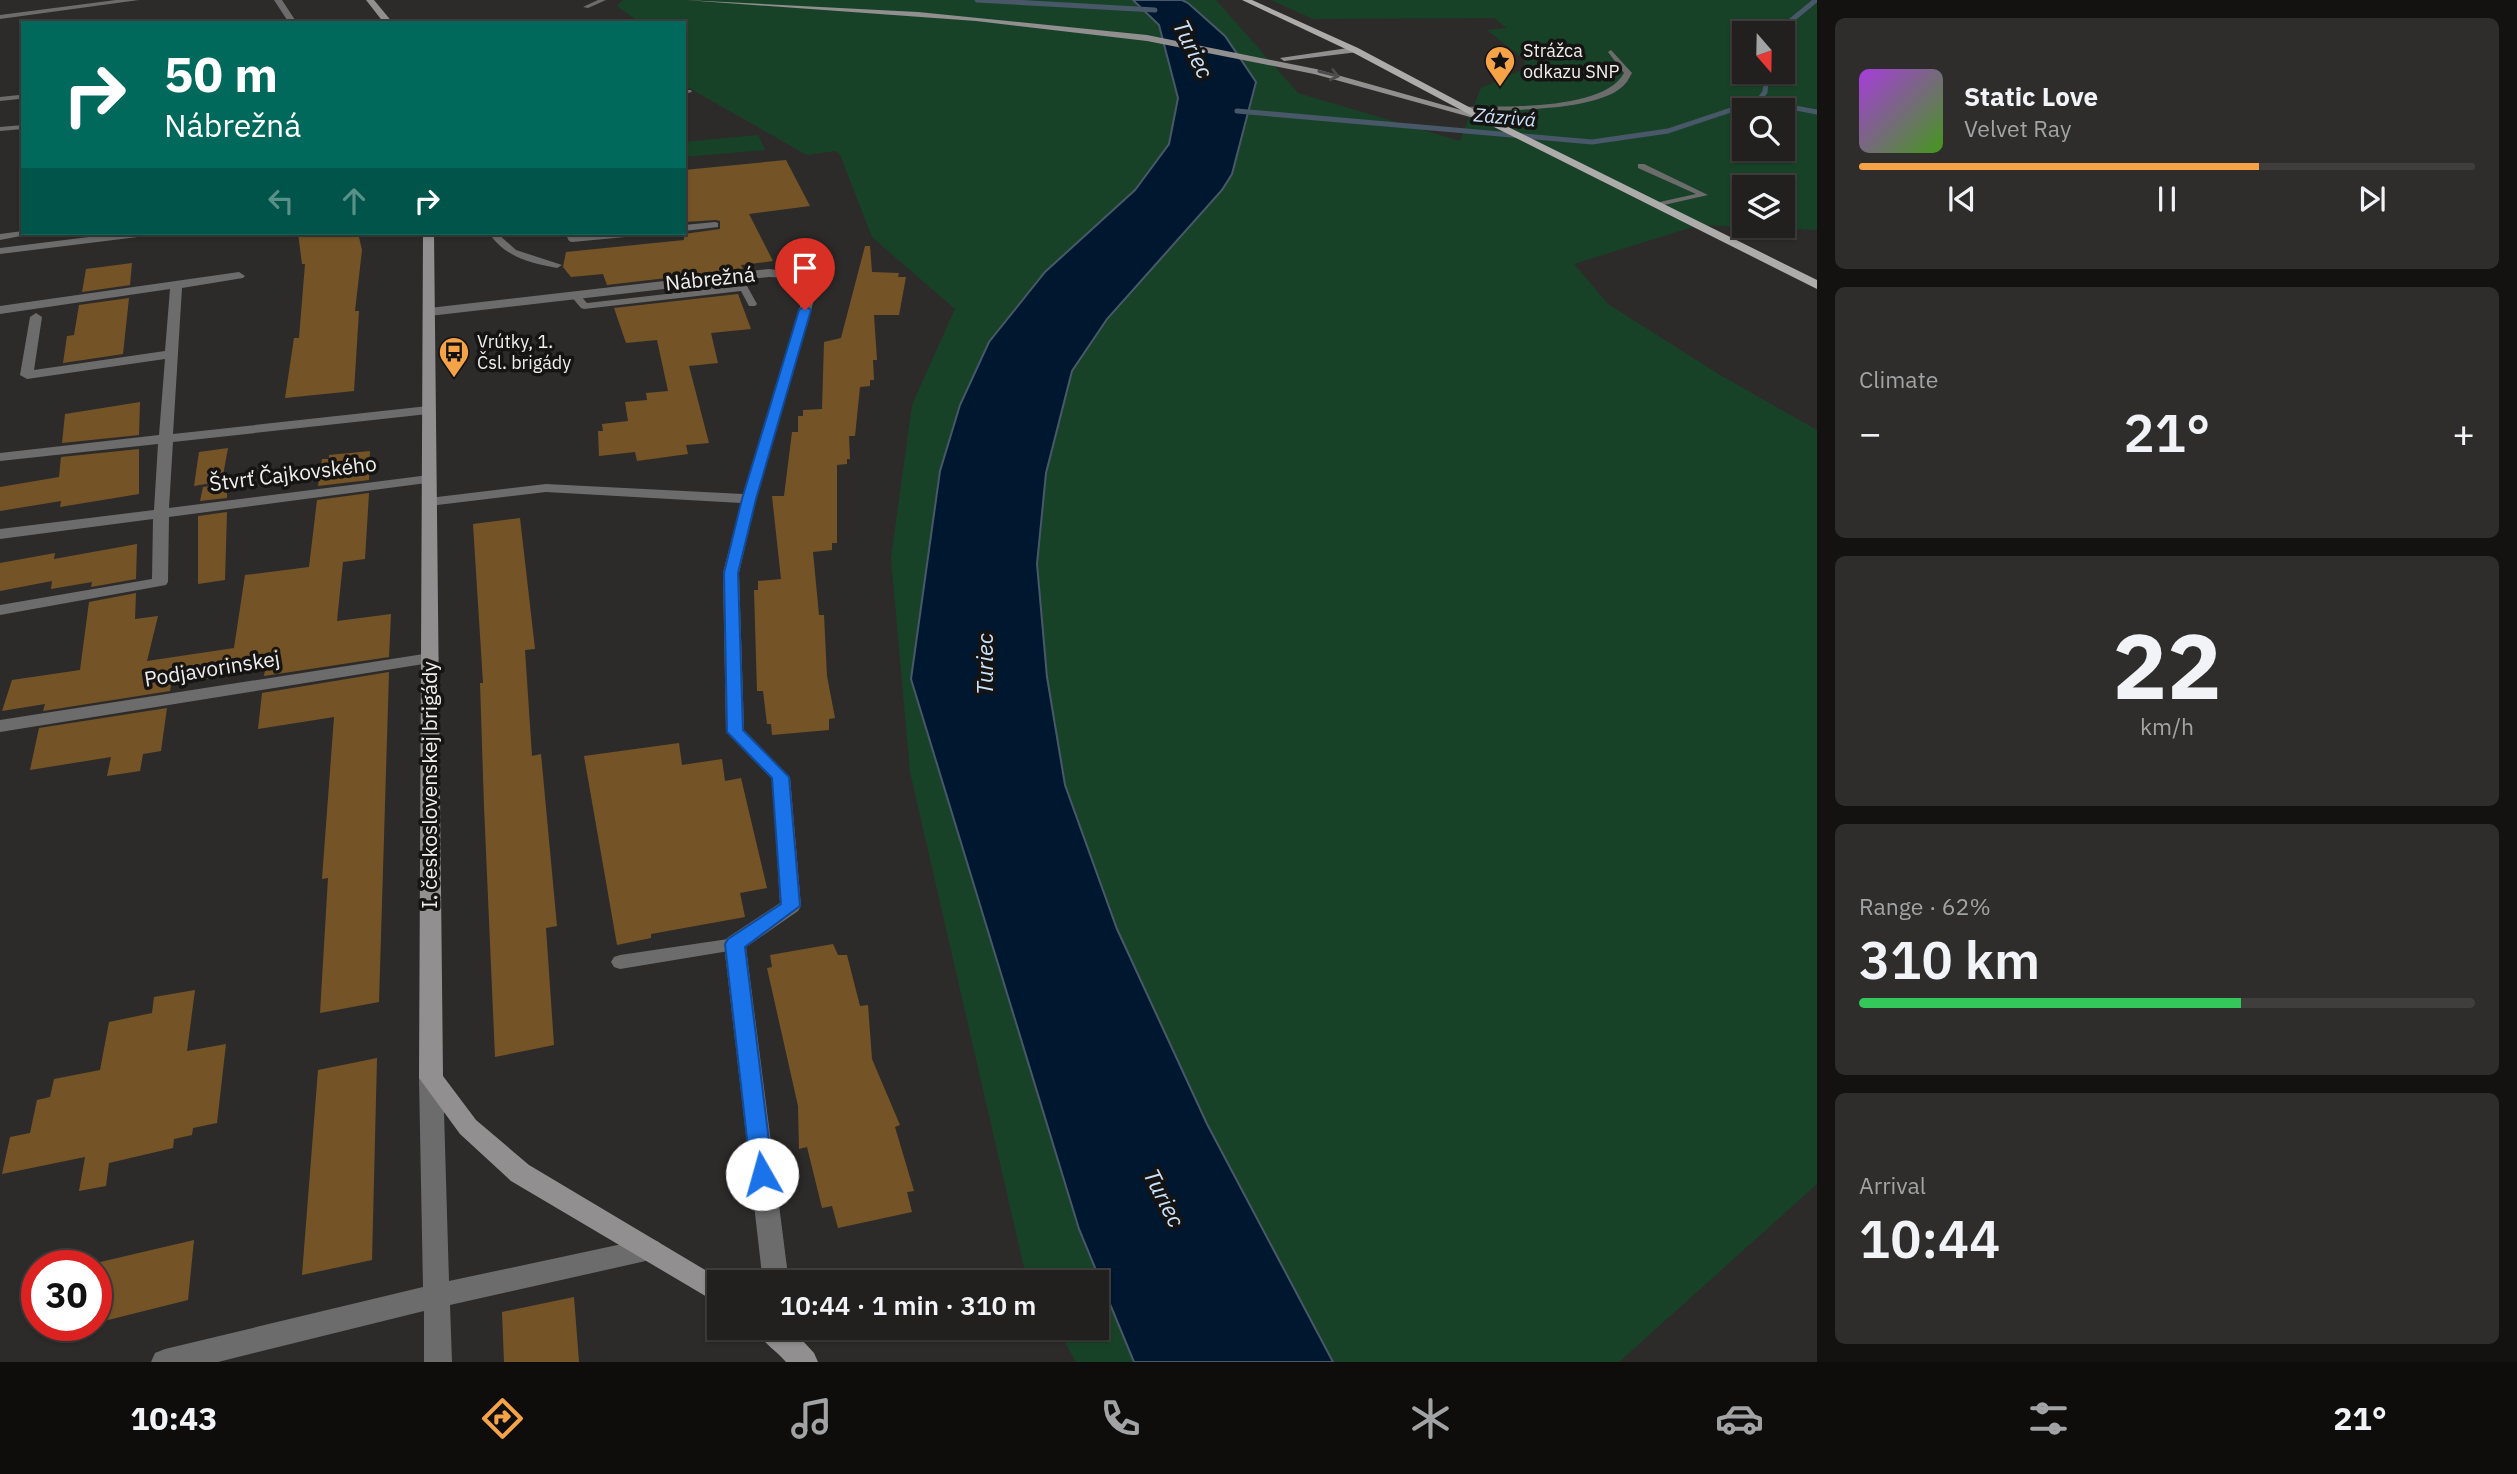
<!DOCTYPE html>
<meta charset="utf-8">
<style>
:root{--surface:#22201f;--page:#2e2d2c;--text:#f1f3f6;--muted:#a2a3a4;--line:#3f3e3d;--accent:#f6a247}
body{margin:0;font-family:"IBM Plex Sans",sans-serif;background:var(--page);color:var(--text);height:100vh;display:flex;flex-direction:column;font-size:26px;white-space:nowrap}
*{box-sizing:border-box;margin:0}
p{font-size:23px;color:var(--muted)}
.icon{flex:none;width:38px;height:38px;fill:none;stroke:currentColor;stroke-width:2;stroke-linecap:round;stroke-linejoin:round}
.map{position:relative;flex:1;overflow:hidden}
.side{display:flex;flex-direction:column;gap:18px;padding:18px;background:#131211;width:700px}
.side>*{flex:none}
.hud{position:absolute;left:21px;top:21px;width:665px;height:214px;border-radius:0px;box-shadow:0 2px 5px #0004,0 0 0 2px var(--line);background:#00695c;color:#fff;overflow:hidden}
.needle{width:46px;rotate:160deg}
.controls{position:absolute;left:1732px;top:21px;display:grid;gap:14px}
.controls a{display:grid;place-items:center;width:63px;height:63px;border-radius:0px;background:var(--surface);box-shadow:0 2px 5px #0004,0 0 0 2px var(--line);font-size:35px}
.speed{position:absolute;left:21px;top:1250px;display:flex;gap:14px;font-size:35px;font-weight:700;text-align:center}
.speed>*{display:grid;place-content:center;width:91px;height:91px;border-radius:50%;background:var(--surface);box-shadow:0 2px 5px #0004,0 0 0 2px var(--line);line-height:1}
.speed .limit{border:10px solid #d22;background:#fff;color:#111}
.pin{position:absolute;display:grid;place-items:center;width:60px;height:60px;color:#fff;margin:-72px -30px;border-radius:50% 50% 50% 0;rotate:-45deg;box-shadow:0 0 7px #0007}
.pin .icon{rotate:45deg}
.me{position:absolute;width:77px;margin:-38px;rotate:353deg;stroke-linejoin:round;filter:drop-shadow(0 0 5px #0008)}
.turn{display:flex;align-items:center;gap:24px;height:147px;padding:0 28px;font-size:32px}
.turn .icon{width:91px;height:91px;stroke-width:2.5}
.turn b{display:block;font-size:49px;line-height:60px}
.lanes{display:flex;align-items:center;height:66px;padding:0 28px;background:#0003;justify-content:center;gap:35px;direction:ltr}
.lanes .off{opacity:.35}
.big{font-size:52px;font-weight:600;line-height:1.1}
.side .tile{flex:1;display:flex;flex-direction:column;justify-content:center;gap:10px;min-width:0;padding:0 24px;border-radius:10px;background:var(--page)}
.side .dial{align-items:center;gap:0}
.dial b{font-size:91px;line-height:1}
.song{display:flex;align-items:center;gap:21px}
.cover{width:84px;height:84px;border-radius:10px;background:linear-gradient(135deg,hsl(280 70% 55%),hsl(100 70% 35%))}
.played{height:7px;border-radius:4px;background:linear-gradient(90deg,var(--accent) 65%,var(--line) 65%)}
.keys{display:flex;justify-content:space-around;direction:ltr}
.heat{display:flex;justify-content:space-between;align-items:center;font-size:38px;direction:ltr}
.charge{height:10px;border-radius:5px;background:linear-gradient(90deg,#34c759 62%,var(--line) 0)}
.trip{position:absolute;left:707px;top:1270px;width:402px;height:70px;border-radius:0px;background:var(--surface);box-shadow:0 2px 5px #0004,0 0 0 2px var(--line);font-weight:600;line-height:70px;text-align:center}
.dock{display:flex;height:112px;justify-content:space-around;align-items:center;background:#0e0d0c;color:var(--muted)}
.dock .icon{width:49px;height:49px}
.dock .current{color:var(--accent)}
.dock b{font-size:32px;color:var(--text)}
main{display:flex;flex:1;min-height:0}
.map>svg:first-child{display:block}
.green{fill:#174228;fill-rule:evenodd}
.water{fill:#001730;stroke:#485869;stroke-width:2}
.lines{fill:none;stroke-linecap:round;stroke-linejoin:round}
.stream{stroke:#485869;stroke-width:5}
.building{fill:#745427}
.lane{fill:#6d6c6c;fill-rule:evenodd}
.street{fill:#6d6c6c;fill-rule:evenodd}
.secondary{fill:#928f90;fill-rule:evenodd}
.primary{fill:#aeabab;fill-rule:evenodd}
.oneway{stroke:#4d4b4b}
.route{fill:#1a73e8;stroke:#114b97;stroke-width:2}
.labels{text-anchor:middle;stroke-width:7;stroke-linejoin:round;paint-order:stroke}
.far-poi-label{font-size:18px;fill:#efeeed;stroke:#151413;text-anchor:start}
.far-water-label{font-size:19px;font-style:italic;fill:#cbe2fa;stroke:#151413}
.street-label{font-size:21px;fill:#efeeed;stroke:#151413}
.water-label{font-size:23px;font-style:italic;fill:#cbe2fa;stroke:#151413}
</style>
<main>
<div class="map">
<svg width="1817" height="1362" viewBox="0 0 1817 1362">
<rect width="100%" height="100%" fill="#2d2b29"/>
<!-- green -->
<path class="green" d="M623,0h593l82,93 162,48 21,-53 43,-19 1,-9 -38,-30 20,-2 -13,-10 -181,1 -42,-19h546v230l-118,-5 -125,39 34,40 112,71 97,55v754l-198,178h-543l-19,-34h40v-45h-66l-6,-11 -115,-500 -19,-214 21,-153 43,-96 -83,-72 -32,-82 -4,-4 -29,4 -118,-67 -5,-3v-62h-44l-23,-17zM1745,33h38v39h-38zM1745,110h38v39h-38zM1745,187h38v39h-38z
M758,135l7,15 -81,7v-15z"/>
<!-- water -->
<path class="water" d="M1133,0h49l6,3 37,33 31,46 -24,92 -10,16 -115,129 -35,52 -26,102 -9,91 10,113 18,108 52,144 90,195 126,238h-199l-55,-133 -168,-550 29,-208 20,-66 29,-63 56,-70 90,-82 34,-46 9,-46 -19,-73z"/>
<g class="lines">
<!-- stream -->
<path class="stream" d="M977,0l178,10
M1776,33l40,-33
M1758,101l59,11
M1237,111l355,31 76,-11 90,-30 7,-9 2,-20"/>
</g>
<!-- building -->
<path class="building" d="M786,160l24,46 -61,8 24,47 -32,4 2,4 -136,16 -4,-11 -32,3 -8,-10 3,-15 118,-12v-6l36,-5v-8l-4,-1 -32,2v-52z
M298,233h60l4,17 -7,61h4l-5,80 -69,7 9,-60h5l6,-74h-3z
M865,246h5l2,26 27,1 -1,4h8l-7,38h-25l3,45h-4l1,20h-4v6l-10,1 -5,49h-6l1,23h-3v5l-10,1v78h-5v7l-19,2 6,63h5l3,61 8,42 -6,1v11l-57,5 -1,-11h-4l-4,-33h-6l-3,-101h4v-9l23,-2 -9,-83h12l8,-64h6v-16h5v-6l19,-1 2,-67 17,-4z
M132,263l-2,22 -48,7 4,-23z
M738,294l13,35 -40,4 7,30 -29,3 20,77 -23,2 2,9 -51,7 -2,-9 -36,4 -1,-25h5l-1,-7 26,-3 -3,-19 22,-2 -1,-7 22,-2 -11,-51 -31,3 -12,-35z
M129,298l-6,56 -60,9 4,-27 7,-1 5,-30z
M140,402l-1,33 -77,8 3,-29z
M228,448l-6,33 -28,5 5,-34z
M139,449v45l-79,13 1,-6 -61,10v-24l59,-10 2,-20z
M370,451l-1,29 -51,6 4,-27h7v-4z
M227,484v14l-27,3 3,-14z
M369,493l-4,66 -22,3 -6,59 54,-7 -2,43 -125,19 1,-6 -90,14 -4,1 -1,6 -127,20 2,-7 -43,7 10,-31 68,-10 9,-68 47,-9 -1,26 23,-3 -11,45 87,-13 11,-73 64,-8 8,-67z
M227,512l-2,68 -27,4v-68z
M520,518l15,131 -10,1 7,106 9,-2 16,172 -11,2 8,117 -59,12 -11,-251 -4,-123h3l-10,-159z
M137,544l-1,35 -45,8 1,-5 -41,7 1,-8 -52,10v-28l55,-10 -1,6z
M389,672l-10,330 -59,11 8,-135 -6,1 12,-162 -76,12 4,-36z
M167,708l-6,43 -18,3 -3,17 -33,5 4,-19 -81,13 9,-42z
M679,743l3,22 40,-6 3,22 16,-3 26,110 -27,5 5,24 -94,17v4l-34,7 -33,-189z
M833,944l5,11h9l13,51 8,-1 4,54 28,66 -5,2 19,64 -7,1 5,20 -74,16 -6,-22 -10,2 -15,-61 -8,2 -1,-43 -31,-138 5,-1 -2,-12z
M195,990l-8,61 39,-7 -9,79 -24,5 -1,7 -18,4 -1,9 -64,15 -3,23 -27,5 6,-34 -83,17 8,-37 20,-4 7,-33 13,-3 4,-18 46,-9 9,-48 43,-9 2,-16z
M377,1058l-5,202 -70,15 16,-205z
M194,1240l-6,60 -92,23v-60z
M574,1297l5,65h-75l-2,-50z"/>
<g class="lines">
<!-- lane -->
<path class="lane" d="M598,0h8l-18,8 -5,-1z
M1611,50l21,23c-3,5 -5,10 -10,14 -28,25 -119,23 -157,24l-4,-2 4,-2c38,-1 139,4 159,-34l-16,-21z
M684,90h7l1,2 -8,2z
M19,95v4l-19,2v-4z
M23,125v4l-23,2v-4z
M1638,164h6l64,31 -53,12v-4l41,-9 -58,-26z
M715,222l3,1v4l-34,4v-6z
M489,233h8l19,17 46,15 -5,3c-27,-5 -52,-11 -68,-35z
M565,233h8l2,3 65,-3 -4,3 -64,6 -3,-1z
M717,275l5,3 -1,10 26,-2 10,18 -2,2h-6l-8,-15 -157,18 -3,-1 -11,-13 8,-2 9,10 124,-14 1,-11z
M735,938l6,1 2,5 -2,5 -6,1 -115,19 -6,-2 -3,-5 3,-5 6,-2z"/>
<!-- street -->
<path class="street" d="M116,0h23l-139,19v-4z
M274,0h8l15,23h-8z
M23,231l13,2 -36,7v-6z
M121,233h31l-6,3 -146,18v-6z
M769,269l30,4 19,13 -62,213 -17,74 5,157 46,47 11,129 -3,5 -52,36 43,336h-26l-39,-339 3,-6 53,-35 -8,-124 -46,-47 -3,-159 18,-70 -195,-11 -117,14 -7,-4 7,-4 117,-14 197,10 63,-207 -14,-9 -23,-1 -340,39 -6,-4 6,-4z
M239,272l6,4 -2,2 -61,10 -9,146 255,-28 7,4 -7,4 -255,28 -4,66 260,-33 5,1v6l-265,35 -1,65 -2,3 -166,30v-10l152,-26 1,-60 -153,20v-10l154,-19 4,-66 -158,17v-8l159,-18 6,-76 -138,20 -7,-4 10,-58 6,-4 6,4 -8,53 131,-19 5,-62 -170,25v-8z
M430,653l9,5 -3,4 -436,70v-12z
M431,1068l8,3 4,7 6,203 201,-43 9,4 4,8 -4,8 -209,47 2,57h-28v-51l-206,51h-67l4,-9 10,-4 258,-62 -4,-209 4,-7z"/>
<!-- secondary -->
<path class="secondary" d="M366,0h8l19,23h-9z
M685,0l233,12 229,23 169,34 170,48 -5,3 -167,-46 -167,-33 -171,-20z
M1355,47l3,5 -74,9 -4,-3z
M423,233h11l9,843 33,44 53,45 198,118h-8v21l-208,-123 -51,-47 -41,-56z
M755,1328h36l23,25 4,9h-32c-10,-12 -25,-20 -31,-34z"/>
<!-- primary -->
<path class="primary" d="M1242,0h10l106,48 126,67 333,165v9l-339,-170 -126,-67z"/>
</g>
<!-- one-way arrows -->
<defs><path id="oneway-shaft" d="M-6 0H5M1.5-3L5.5 0L1.5 3" fill="none" stroke-width="1.6" stroke-linecap="round" stroke-linejoin="round" transform="scale(1.75)"/></defs>
<use class="oneway" href="#oneway-shaft" transform="translate(1329 74) rotate(14)"/>
<!-- route -->
<path class="route" d="M805,306l6,4 -55,189 -18,74 5,157 46,47 11,129 -55,41 28,227 -3,7 -8,3 -8,-3 -3,-7 -26,-230 3,-5 53,-35 -9,-126 -45,-46 -3,-159 18,-74 57,-189z"/>
<!-- icons -->
<defs>
<g id="sight-pin" transform="scale(1.575)"><path d="M0 17L-7.5 6A9.5 9.5 0 1 1 7.5 6Z" fill="#f6a247" stroke="#151413"/><path d="M0-6L1.8-2.2L6-1.7L2.9 1.2L3.7 5.4L0 3.3L-3.7 5.4L-2.9 1.2L-6-1.7L-1.8-2.2Z" fill="#111"/></g>
<g id="bus-pin" transform="scale(1.575)"><path d="M0 17L-7.5 6A9.5 9.5 0 1 1 7.5 6Z" fill="#f6a247" stroke="#151413"/><path d="M-5-6H5V4H4V6H2V4H-2V6H-4V4H-5ZM-3.5-4V0h7V-4ZM-3.5 1.2v1.5H-2V1.2ZM2 1.2v1.5H3.5V1.2Z" fill="#111"/></g>
</defs>
<g fill-rule="evenodd">
<use href="#sight-pin" x="1500" y="61"/>
<use href="#bus-pin" x="454" y="352"/>
</g>
<g class="labels">
<!-- far-poi labels -->
<g class="far-poi-label">
<text x="1523" y="57">Strážca<tspan x="1523" dy="21">odkazu SNP</tspan></text>
<text x="477" y="348">Vrútky, 1.<tspan x="477" dy="21">Čsl. brigády</tspan></text>
</g>
<!-- far-water labels -->
<g class="far-water-label">
<text transform="translate(1505 117) rotate(5)" y="7">Zázrivá</text>
</g>
<!-- street labels -->
<g class="street-label">
<text transform="translate(710 279) rotate(-6)" y="7">Nábrežná</text>
<text transform="translate(293 474) rotate(-7)" y="7">Štvrť Čajkovského</text>
<text transform="translate(212 669) rotate(-9)" y="7">Podjavorinskej</text>
<text transform="translate(430 785) rotate(-90)" y="7">I. československej brigády</text>
</g>
<!-- water labels -->
<g class="water-label">
<text transform="translate(1193 49) rotate(64)" y="8">Turiec</text>
<text transform="translate(985 664) rotate(-90)" y="8">Turiec</text>
<text transform="translate(1164 1198) rotate(63)" y="8">Turiec</text>
</g>
</g>
</svg>
<div class="controls">
<a><svg class="needle" viewBox="-14 -14 28 28"><path d="M0-13l5 13h-10z" fill="#e53935"/><path d="M0 13l5-13h-10z" fill="#a2a3a4"/></svg></a>
<a><svg class="icon" aria-label="search" viewBox="0 0 24 24"><circle cx="10" cy="10" r="6"/><path d="M15 15l6 6"/></svg></a>
<a><svg class="icon" aria-label="layers" viewBox="0 0 24 24"><path d="M12 4l9 5-9 5-9-5zM3 14l9 5 9-5"/></svg></a>
</div>
<div class="speed"><div class="limit">30</div></div>
<div class="pin" style="left:805px;top:310px;background:#d93025"><svg class="icon" aria-label="arrive" viewBox="0 0 24 24"><path d="M6 21V4h12l-3 4 3 4H6"/></svg></div>
<svg class="me" style="left:762px;top:1174px" viewBox="-20 -20 40 40"><circle r="19" fill="#fff"/><path d="M0-13L10 11 0 6-10 11z" fill="#1a73e8"/></svg>
<div class="trip">10:44 · 1 min · 310 m</div>
<div class="hud">
<div class="turn"><svg class="icon" aria-label="right" viewBox="0 0 24 24"><path d="M7 20v-9h11M14 6l5 5-5 5"/></svg><div><b>50 m</b>Nábrežná</div></div>
<div class="lanes"><svg class="icon off" aria-label="left" viewBox="0 0 24 24"><path d="M17 20v-9H6M10 6l-5 5 5 5"/></svg><svg class="icon off" aria-label="ahead" viewBox="0 0 24 24"><path d="M12 20V5M6 11l6-6 6 6"/></svg><svg class="icon" aria-label="right" viewBox="0 0 24 24"><path d="M7 20v-9h11M14 6l5 5-5 5"/></svg></div>
</div>
</div>
<section class="side">
<div class="tile">
<div class="song"><i class="cover"></i><div><b>Static Love</b><p>Velvet Ray</p></div></div>
<div class="played"></div>
<div class="keys"><svg class="icon" aria-label="previous" viewBox="0 0 24 24"><path d="M18 5L8 12l10 7zM5 5v14"/></svg><svg class="icon" aria-label="pause" viewBox="0 0 24 24"><path d="M8 5v14M16 5v14"/></svg><svg class="icon" aria-label="next" viewBox="0 0 24 24"><path d="M6 5l10 7-10 7zM19 5v14"/></svg></div>
</div>
<div class="tile"><p>Climate</p>
<div class="heat"><a>−</a><b class="big">21°</b><a>+</a></div>
</div>
<div class="tile dial"><b>22</b><p>km/h</p></div>
<div class="tile"><p>Range · 62%</p><b class="big">310 km</b><div class="charge"></div></div>
<div class="tile"><p>Arrival</p><b class="big">10:44</b></div>
</section>
</main>
<nav class="dock">
<b>10:43</b>
<svg class="icon current" aria-label="directions" viewBox="0 0 24 24"><path d="M12 3l9 9-9 9-9-9zM9 14v-3h6M13 9l2 2-2 2"/></svg>
<svg class="icon" aria-label="music" viewBox="0 0 24 24"><path d="M9 18V5l10-2v13"/><circle cx="6" cy="18" r="3"/><circle cx="16" cy="16" r="3"/></svg>
<svg class="icon" aria-label="phone" viewBox="0 0 24 24"><path d="M5 4h4l2 5-3 2q2 4 5 5l2-3 5 2v4C11 20 4 13 5 4z"/></svg>
<svg class="icon" aria-label="climate" viewBox="0 0 24 24"><path d="M12 3v18M4 7l16 10M4 17L20 7"/></svg>
<svg class="icon" aria-label="car" viewBox="0 0 24 24"><path d="M5 17H2v-5l4-1 3-4h7l3 4 3 1v5h-3M9 17h6M6 11h13"/><circle cx="7" cy="17" r="2"/><circle cx="17" cy="17" r="2"/></svg>
<svg class="icon" aria-label="filters" viewBox="0 0 24 24"><path d="M4 7h16M4 17h16"/><circle cx="9" cy="7" r="2"/><circle cx="15" cy="17" r="2"/></svg>
<b>21°</b>
</nav>
